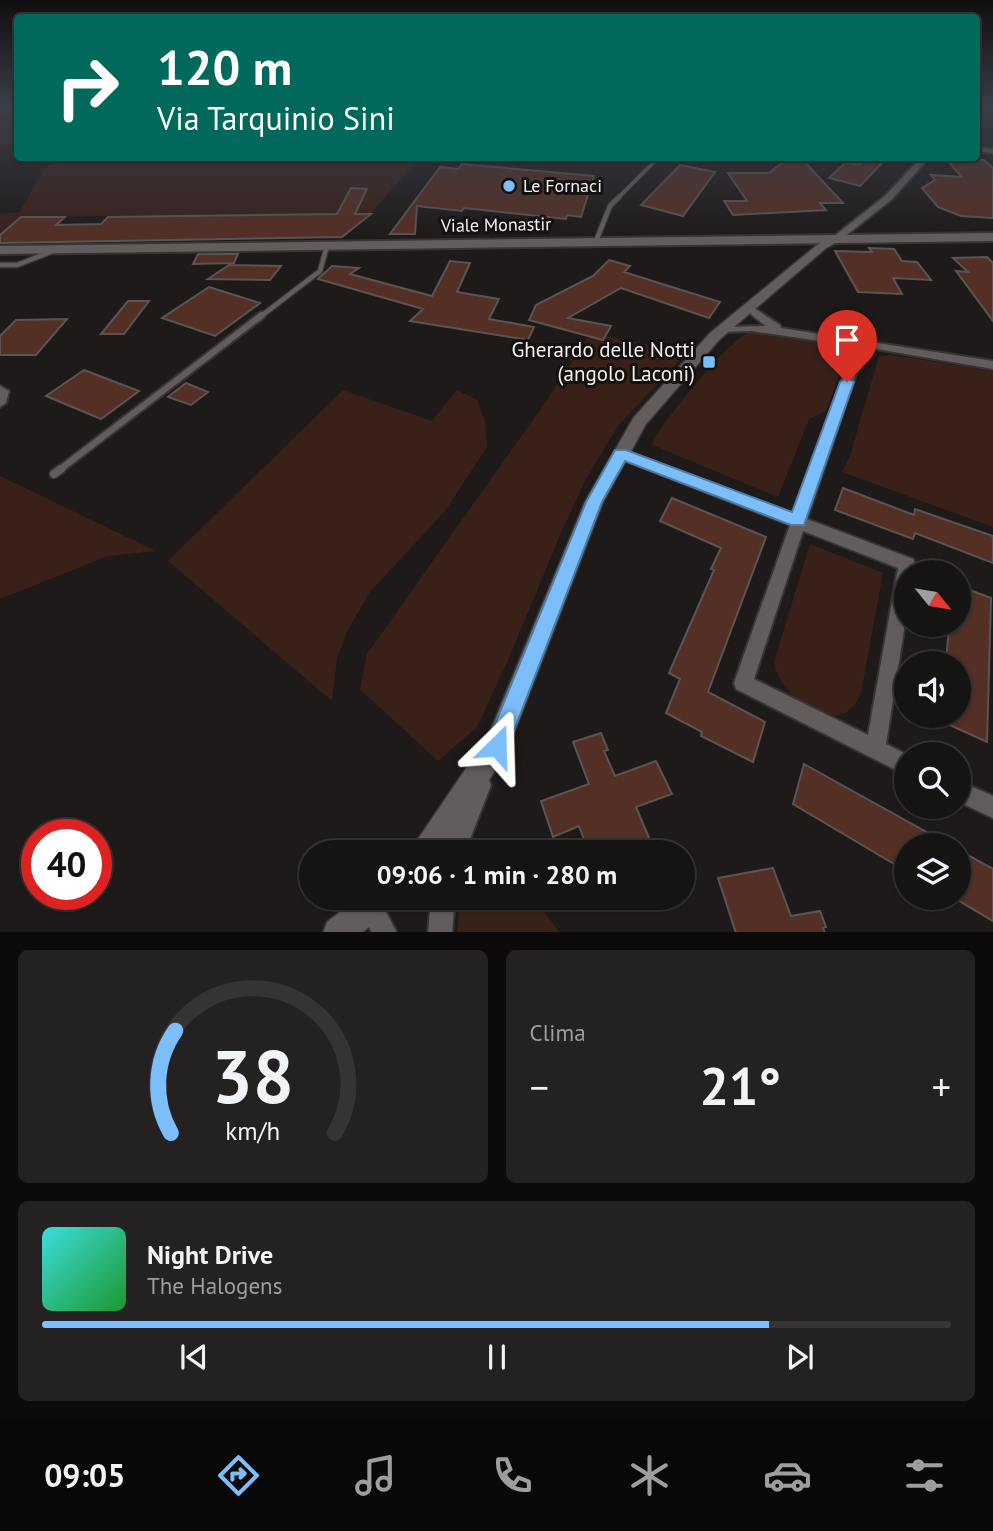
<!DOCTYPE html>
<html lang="it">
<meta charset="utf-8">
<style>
:root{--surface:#161413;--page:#232121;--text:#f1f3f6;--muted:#9e9ea0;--line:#353333;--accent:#7cbef9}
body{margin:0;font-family:"PT Sans",sans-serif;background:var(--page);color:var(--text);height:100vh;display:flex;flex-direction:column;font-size:26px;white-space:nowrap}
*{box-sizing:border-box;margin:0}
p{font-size:23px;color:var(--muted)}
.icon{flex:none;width:38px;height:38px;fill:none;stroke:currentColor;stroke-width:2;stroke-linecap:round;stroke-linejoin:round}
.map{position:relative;height:932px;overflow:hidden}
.sheet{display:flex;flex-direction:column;gap:18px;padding:18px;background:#0c0b0a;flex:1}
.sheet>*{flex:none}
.guide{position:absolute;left:14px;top:14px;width:966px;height:147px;border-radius:7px;box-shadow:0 2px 5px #0004,0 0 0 2px var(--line);background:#00695c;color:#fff;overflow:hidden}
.needle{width:46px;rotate:120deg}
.fabs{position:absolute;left:894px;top:560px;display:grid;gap:14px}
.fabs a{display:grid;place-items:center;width:77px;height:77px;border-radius:50%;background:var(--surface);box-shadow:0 2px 5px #0004,0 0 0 2px var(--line);font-size:35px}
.speed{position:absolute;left:21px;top:819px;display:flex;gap:14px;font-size:35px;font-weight:700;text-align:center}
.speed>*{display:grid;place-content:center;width:91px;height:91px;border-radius:50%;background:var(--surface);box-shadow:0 2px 5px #0004,0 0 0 2px var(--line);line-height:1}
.speed .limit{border:10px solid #d22;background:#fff;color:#111}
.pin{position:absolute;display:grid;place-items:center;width:60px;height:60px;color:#fff;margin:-72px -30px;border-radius:50% 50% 50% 0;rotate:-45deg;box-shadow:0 0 7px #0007}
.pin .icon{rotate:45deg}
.me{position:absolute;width:77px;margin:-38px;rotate:22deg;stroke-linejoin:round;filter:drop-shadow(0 0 5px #0008)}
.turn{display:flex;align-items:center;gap:24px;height:147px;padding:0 28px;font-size:32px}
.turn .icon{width:91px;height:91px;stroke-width:2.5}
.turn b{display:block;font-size:49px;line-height:60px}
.big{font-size:52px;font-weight:700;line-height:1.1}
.sheet .widget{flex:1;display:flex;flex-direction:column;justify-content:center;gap:10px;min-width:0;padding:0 24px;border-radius:10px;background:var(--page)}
.sheet .dial{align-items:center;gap:0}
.dial svg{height:182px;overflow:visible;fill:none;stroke:var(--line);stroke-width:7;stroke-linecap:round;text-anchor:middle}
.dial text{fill:var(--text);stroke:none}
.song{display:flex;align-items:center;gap:21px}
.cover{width:84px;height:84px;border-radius:10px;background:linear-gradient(135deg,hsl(180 70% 55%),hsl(130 70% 35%))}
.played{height:7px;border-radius:4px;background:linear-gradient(90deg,var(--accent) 80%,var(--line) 80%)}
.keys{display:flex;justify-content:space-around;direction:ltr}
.heat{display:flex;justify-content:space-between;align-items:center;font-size:38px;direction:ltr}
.sheet .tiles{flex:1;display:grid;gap:18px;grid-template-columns:1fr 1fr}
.widget:last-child{grid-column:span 2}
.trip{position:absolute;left:299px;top:840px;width:396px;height:70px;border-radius:35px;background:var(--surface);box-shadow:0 2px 5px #0004,0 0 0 2px var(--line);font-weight:700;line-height:70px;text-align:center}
.menu{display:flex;height:112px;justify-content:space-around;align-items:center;background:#090808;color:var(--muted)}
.menu .icon{width:49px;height:49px}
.menu .current{color:var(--accent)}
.menu b{font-size:32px;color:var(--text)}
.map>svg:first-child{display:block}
.green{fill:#39211a}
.building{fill:#532f25;stroke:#5a5554;stroke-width:2}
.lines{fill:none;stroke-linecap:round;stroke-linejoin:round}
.service-far3-casing{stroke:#373534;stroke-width:5}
.service-far2-casing{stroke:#373534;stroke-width:7}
.service-far1-casing{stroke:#373534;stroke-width:10}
.service-casing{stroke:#373534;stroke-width:11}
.minor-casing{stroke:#373534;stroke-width:4}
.tertiary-casing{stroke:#373534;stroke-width:3}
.secondary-casing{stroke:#373534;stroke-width:4}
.service-far3{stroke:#625d5c;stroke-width:3.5}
.service-far2{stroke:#625d5c;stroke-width:4.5}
.service-far1{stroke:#625d5c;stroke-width:6}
.service{stroke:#625d5c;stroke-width:8}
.minor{fill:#625d5c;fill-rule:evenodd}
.tertiary{fill:#625d5c;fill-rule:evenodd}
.secondary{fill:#625d5c;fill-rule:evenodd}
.route{fill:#7cbef9;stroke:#517ca2;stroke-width:2}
.poi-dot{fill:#7cbef9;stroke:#151110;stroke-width:2.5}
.labels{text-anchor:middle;stroke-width:6;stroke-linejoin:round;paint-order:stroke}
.far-poi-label{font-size:18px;fill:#f4f2f1;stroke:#151110;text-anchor:start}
.far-street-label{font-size:18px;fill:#f4f2f1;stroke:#151110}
.poi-label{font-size:21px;fill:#f4f2f1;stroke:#151110;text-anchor:end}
</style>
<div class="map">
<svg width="993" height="933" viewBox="0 0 993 933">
<rect width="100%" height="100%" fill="#1e1a19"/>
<!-- green -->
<path class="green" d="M0,107h17v39l-17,2z
M55,158h365l-49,55 -350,4 -21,18v-21l20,-2 23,-41z
M750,332l99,15 -23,64 -17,8 -31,78 -126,-52c7,-20 80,-109 98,-113z
M589,336l14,4 3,-4 58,12 16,-2 10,3 -72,77 -32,53 -26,56 -51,123 -32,69 -39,34 -78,-72 7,-35 180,-254z
M892,355l101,16v156l-151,-55 8,-16 29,-100z
M343,390l89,31 25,-31 20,10 8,21 2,26 -42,64 -76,82 -21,37 -11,28 -5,43 -164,-140z
M0,476l156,75 -48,5 -108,43z
M810,544l73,29 -22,120c-20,50 -80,8 -87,-31z
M460,898h74l25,34h-102z"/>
<!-- building -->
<path class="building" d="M788,158l14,1 41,44h-23l6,7 -93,5 -9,-14h23l-19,-28h41z
M866,158l17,4 -23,24 -31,-8 17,-16 12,3z
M945,158l39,2 9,8v50l-32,-2 -23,-9 -16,-19 13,-8 -4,-5 31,2z
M462,164l132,12 -13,41 -14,-2 -1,4 -102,-11 -2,3 -45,-5 -2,28h-25l50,-67 18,2z
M680,165l35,7 -32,44 -42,-11z
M351,188l16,1 -12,25h16l-29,23 -342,6v-8l21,-18h44l-9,8 45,-1 7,-7 229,-3z
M869,248l25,1 8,12 15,1 14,18 -38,-2 9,16 -44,-2 -23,-41 37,1z
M198,254h40l-4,9 -41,1z
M987,257l6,6v58l-37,-50 12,1 -15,-14z
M609,260l21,6 -6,6 96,30 -11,16 -88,-30 -53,30 43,8 -8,14 -74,-20 7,-15 57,-29z
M450,261l20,2 -13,29 42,7 -10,20 45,8 -6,13 -118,-19 13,-12 -105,-30 14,-13 27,2 -9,6 82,22z
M229,265l52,1 -11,14 -62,-1z
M209,287l51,16 -45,33 -53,-18z
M128,301h21l-25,33h-23z
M67,319l-31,36h-36v-19l16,-16z
M84,370l55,21 -38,28 -55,-23z
M186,383l22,9 -17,13 -23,-8z
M843,488l71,27 1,-6 78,27v27l-78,-30 -2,6 -78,-29z
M672,498l94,39 -58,155 57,30 -12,40 -52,-26 1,-4 -36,-19 14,-34 -11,-6 45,-103 -3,-1 10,-21 -61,-27z
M959,586l32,12 -4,144 -57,-26h29v-53h-13l3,-38h10z
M601,733l7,17 -4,1 11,25 41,-15 16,33 -36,13 19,45h-66l-10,-26 -26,11 -12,-36 48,-17 -16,-42z
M804,764l146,81h-44v26l-113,-67z
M959,850l34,19v52l-34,-20z
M773,868l18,48 29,-5 6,16 -3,1 2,5h-89l-18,-55z"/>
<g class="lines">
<!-- service-far3 casing -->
<g class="service-far3-casing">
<path id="service-far3" d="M617,199l41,-41"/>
</g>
<!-- service-far2 casing -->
<g class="service-far2-casing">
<path id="service-far2" d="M596,241l14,-35 9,-9
M0,265h17l36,-14
M260,317l60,-46 7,-25"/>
</g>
<!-- service-far1 casing -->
<g class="service-far1-casing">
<path id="service-far1" d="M58,471l204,-156"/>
</g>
<!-- service casing -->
<g class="service-casing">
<path id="service" d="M54,474l7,-5"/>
</g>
<!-- minor casing -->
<g class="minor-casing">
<path id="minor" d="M976,147l17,2v4l-17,-2z
M921,158h8l-38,42 -52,41h-6v-4l52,-41z
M748,304l32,21 1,3 212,33v8l-128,-22 -58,172 106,40 2,5 -1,8h-8v45l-20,127 20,10v21l-170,-86 -2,-6 56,-158 -174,-68 -2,-3 2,-3h10l168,63 60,-168 -103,-15 -31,1 -2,-2 6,-3 42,-1 -22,-17v-4zM803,531l95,37 -30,167 -114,-56z
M0,386l9,5 -3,12 -6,4z
M481,775l7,3 3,7 -26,67h-22l31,-74z
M959,781l34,15v22l-34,-16z
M365,898l14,1 18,34h-25l-13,-26z
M431,898h24l-3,35h-24z"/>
</g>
<!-- tertiary casing -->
<g class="tertiary-casing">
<path id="tertiary" d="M832,237l10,2 -17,10 -105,90 -74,85 -43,78 -97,252 -64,98h-30l4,-10 72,-106 97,-234 49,-85 76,-84 107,-88z
M358,898h38l-5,10 -29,25h-39l4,-11z"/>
</g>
<!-- secondary casing -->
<g class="secondary-casing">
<path id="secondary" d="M993,233v8l-993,13v-8z"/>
</g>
<!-- service-far3 -->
<use href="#service-far3" class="service-far3"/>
<!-- service-far2 -->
<use href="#service-far2" class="service-far2"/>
<!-- service-far1 -->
<use href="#service-far1" class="service-far1"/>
<!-- service -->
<use href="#service" class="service"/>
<!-- minor -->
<use href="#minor" class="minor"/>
<!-- tertiary -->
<use href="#tertiary" class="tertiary"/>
<!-- secondary -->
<use href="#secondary" class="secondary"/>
</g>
<!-- sky -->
<linearGradient id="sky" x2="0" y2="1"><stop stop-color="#100e0e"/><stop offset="0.45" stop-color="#3b3e49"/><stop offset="1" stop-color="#3b3e49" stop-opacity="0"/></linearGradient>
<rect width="993" height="238" fill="url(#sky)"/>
<!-- route -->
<path class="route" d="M847,378l7,4 -50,143h-13l-166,-64 -23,41 -97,252 -8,3 -8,-3 -3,-8 100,-244 29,-52h11l166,62 48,-130z"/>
<!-- markers -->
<g class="poi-dot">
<circle cx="509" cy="186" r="7"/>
<rect x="702" y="355" width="14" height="14" rx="3.5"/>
</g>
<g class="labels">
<!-- far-poi labels -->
<g class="far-poi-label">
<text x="523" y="192">Le Fornaci</text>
</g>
<!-- far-street labels -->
<g class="far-street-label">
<text transform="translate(496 225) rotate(-1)" y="6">Viale Monastir</text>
</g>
<!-- poi labels -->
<g class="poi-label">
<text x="695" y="357">Gherardo delle Notti<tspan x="695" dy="24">(angolo Laconi)</tspan></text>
</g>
</g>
</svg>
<div class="fabs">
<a><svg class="needle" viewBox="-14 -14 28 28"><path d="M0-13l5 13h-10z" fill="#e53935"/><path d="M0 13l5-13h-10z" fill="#9e9ea0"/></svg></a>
<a><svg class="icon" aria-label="sound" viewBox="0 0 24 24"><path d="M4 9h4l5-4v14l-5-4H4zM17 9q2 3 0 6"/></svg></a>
<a><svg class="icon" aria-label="search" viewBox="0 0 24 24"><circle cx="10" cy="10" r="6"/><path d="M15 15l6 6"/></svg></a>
<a><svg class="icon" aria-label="layers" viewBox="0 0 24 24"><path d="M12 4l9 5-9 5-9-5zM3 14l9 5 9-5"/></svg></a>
</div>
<div class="speed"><div class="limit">40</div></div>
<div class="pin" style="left:847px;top:382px;background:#d93025"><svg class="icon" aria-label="arrive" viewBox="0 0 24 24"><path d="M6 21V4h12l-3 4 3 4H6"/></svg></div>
<svg class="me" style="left:497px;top:746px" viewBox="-20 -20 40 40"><path d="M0-17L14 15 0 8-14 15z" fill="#7cbef9" stroke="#fff" stroke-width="4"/></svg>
<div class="trip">09:06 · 1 min · 280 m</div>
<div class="guide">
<div class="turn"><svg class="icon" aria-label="right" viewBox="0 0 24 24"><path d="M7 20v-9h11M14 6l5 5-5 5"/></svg><div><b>120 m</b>Via Tarquinio Sini</div></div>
</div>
</div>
<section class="sheet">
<div class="tiles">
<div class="widget dial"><svg viewBox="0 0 100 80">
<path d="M14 69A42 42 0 1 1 86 69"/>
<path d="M14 69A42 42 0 0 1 16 24" stroke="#7cbef9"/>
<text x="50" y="56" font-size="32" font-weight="700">38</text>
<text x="50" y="72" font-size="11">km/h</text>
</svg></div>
<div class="widget"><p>Clima</p>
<div class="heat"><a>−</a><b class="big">21°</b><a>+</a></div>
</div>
<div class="widget">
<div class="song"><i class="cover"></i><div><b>Night Drive</b><p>The Halogens</p></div></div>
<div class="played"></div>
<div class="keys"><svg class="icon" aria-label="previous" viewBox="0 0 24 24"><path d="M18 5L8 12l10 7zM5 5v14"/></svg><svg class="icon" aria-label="pause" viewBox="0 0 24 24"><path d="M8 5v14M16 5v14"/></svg><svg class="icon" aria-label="next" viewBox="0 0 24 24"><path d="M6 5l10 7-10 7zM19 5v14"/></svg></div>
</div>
</div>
</section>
<nav class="menu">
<b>09:05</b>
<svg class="icon current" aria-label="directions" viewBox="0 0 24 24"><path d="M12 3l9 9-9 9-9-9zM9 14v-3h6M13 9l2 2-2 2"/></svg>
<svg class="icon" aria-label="music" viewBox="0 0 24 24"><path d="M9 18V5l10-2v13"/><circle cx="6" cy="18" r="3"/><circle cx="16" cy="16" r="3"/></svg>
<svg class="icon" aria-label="phone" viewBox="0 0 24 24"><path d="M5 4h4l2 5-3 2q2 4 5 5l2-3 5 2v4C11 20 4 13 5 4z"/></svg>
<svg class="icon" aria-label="climate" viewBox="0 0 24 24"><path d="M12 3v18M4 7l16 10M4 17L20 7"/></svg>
<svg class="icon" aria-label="car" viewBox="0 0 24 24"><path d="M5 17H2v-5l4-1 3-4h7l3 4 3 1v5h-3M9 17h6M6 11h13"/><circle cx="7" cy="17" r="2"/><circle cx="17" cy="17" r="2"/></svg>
<svg class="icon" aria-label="filters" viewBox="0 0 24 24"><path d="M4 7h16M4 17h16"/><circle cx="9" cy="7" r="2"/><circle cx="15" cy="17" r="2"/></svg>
</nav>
